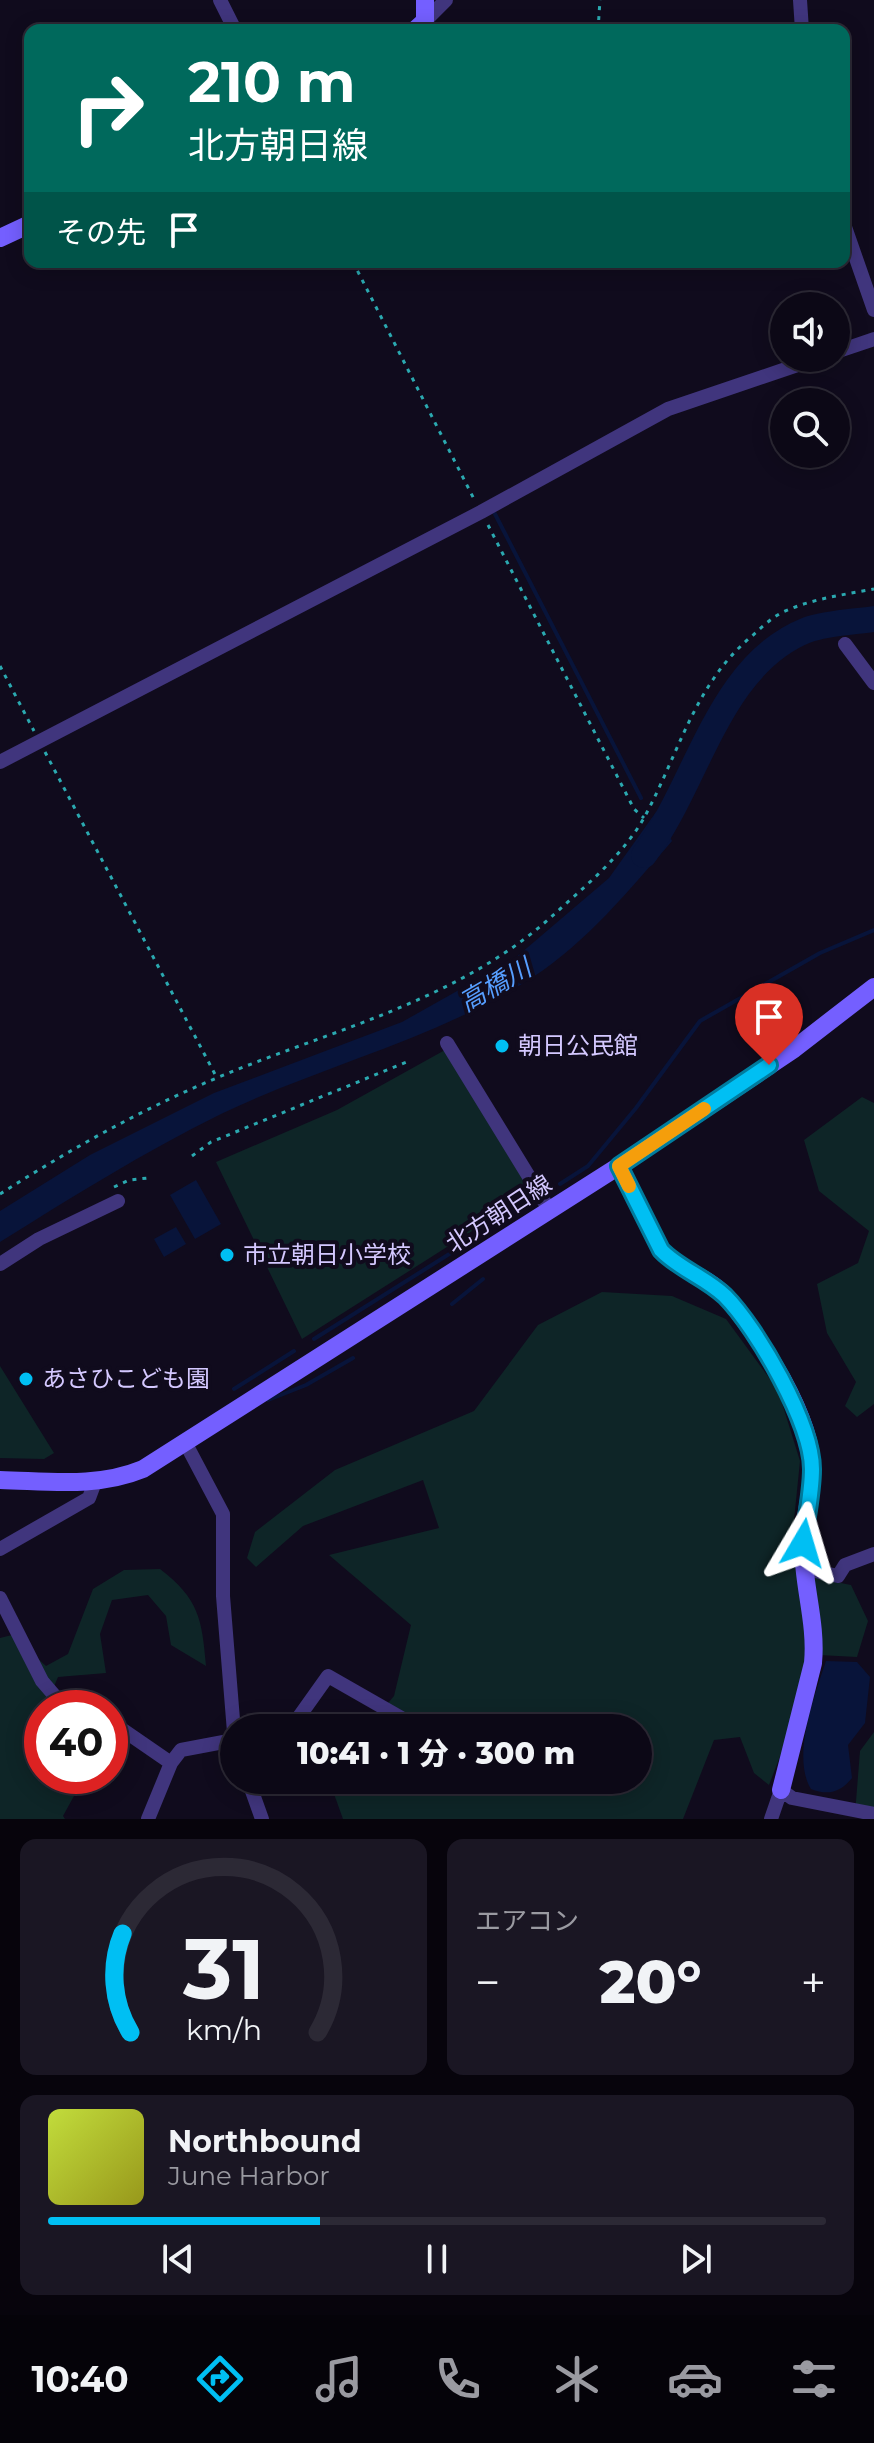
<!DOCTYPE html>
<html lang="ja">
<meta charset="utf-8">
<style>
:root{--surface:#0c0816;--page:#1a1623;--text:#f1f3f6;--muted:#9a9aa1;--line:#2c2935;--accent:#00bff3}
body{margin:0;font-family:Montserrat,"Noto Sans JP",sans-serif;background:var(--page);color:var(--text);height:100vh;display:flex;flex-direction:column;font-size:30px;white-space:nowrap}
*{box-sizing:border-box;margin:0}
p{font-size:26px;color:var(--muted)}
.icon{flex:none;width:44px;height:44px;fill:none;stroke:currentColor;stroke-width:2;stroke-linecap:round;stroke-linejoin:round}
.map{position:relative;height:1819px;overflow:hidden}
.side{display:flex;flex-direction:column;gap:20px;padding:20px;background:#07040c;flex:1}
.side>*{flex:none}
.guide{position:absolute;left:24px;top:24px;width:826px;height:244px;border-radius:16px;box-shadow:0 4px 20px #0003,0 0 0 2px var(--line);background:#00695c;color:#fff;overflow:hidden}
.tools{position:absolute;left:770px;top:292px;display:grid;gap:16px}
.tools a{display:grid;place-items:center;width:80px;height:80px;border-radius:50%;background:var(--surface);box-shadow:0 4px 20px #0003,0 0 0 2px var(--line);font-size:40px}
.speed{position:absolute;left:24px;top:1690px;display:flex;gap:16px;font-size:40px;font-weight:700;text-align:center}
.speed>*{display:grid;place-content:center;width:104px;height:104px;border-radius:50%;background:var(--surface);box-shadow:0 4px 20px #0003,0 0 0 2px var(--line);line-height:1}
.speed .limit{border:12px solid #d22;background:#fff;color:#111}
.pin{position:absolute;display:grid;place-items:center;width:68px;height:68px;color:#fff;margin:-82px -34px;border-radius:50% 50% 50% 0;rotate:-45deg;box-shadow:0 0 8px #0007}
.pin .icon{rotate:45deg}
.me{position:absolute;width:88px;margin:-44px;rotate:7deg;stroke-linejoin:round;filter:drop-shadow(0 0 6px #0008)}
.turn{display:flex;align-items:center;gap:28px;height:168px;padding:0 32px;font-size:36px}
.turn .icon{width:104px;height:104px;stroke-width:2.5}
.turn b{display:block;font-size:56px;line-height:68px}
.then{display:flex;align-items:center;height:76px;padding:0 32px;background:#0003;gap:16px;font-size:30px}
.big{font-size:60px;font-weight:800;line-height:1.1}
.side .tile{flex:1;display:flex;flex-direction:column;justify-content:center;gap:12px;min-width:0;padding:0 28px;border-radius:16px;background:var(--page)}
.side .dial{align-items:center;gap:0}
.dial svg{height:208px;overflow:visible;fill:none;stroke:var(--line);stroke-width:7;stroke-linecap:round;text-anchor:middle}
.dial text{fill:var(--text);stroke:none}
.song{display:flex;align-items:center;gap:24px}
.cover{width:96px;height:96px;border-radius:12px;background:linear-gradient(135deg,hsl(70 70% 55%),hsl(60 70% 35%))}
.played{height:8px;border-radius:4px;background:linear-gradient(90deg,var(--accent) 35%,var(--line) 35%)}
.keys{display:flex;justify-content:space-around;direction:ltr}
.heat{display:flex;justify-content:space-between;align-items:center;font-size:44px;direction:ltr}
.side .tiles{flex:1;display:grid;gap:20px;grid-template-columns:1fr 1fr}
.tile:last-child{grid-column:span 2}
.trip{position:absolute;left:220px;top:1714px;width:432px;height:80px;border-radius:40px;background:var(--surface);box-shadow:0 4px 20px #0003,0 0 0 2px var(--line);font-weight:800;line-height:80px;text-align:center}
.tabs{display:flex;height:128px;justify-content:space-around;align-items:center;background:#050309;color:var(--muted)}
.tabs .icon{width:56px;height:56px}
.tabs .active{color:var(--accent)}
.tabs b{font-size:36px;color:var(--text)}
.map>svg:first-child{display:block}
.green{fill:#0e2527}
.water{fill:#08143a}
.lines{fill:none;stroke-linecap:round;stroke-linejoin:round}
.stream{stroke:#08143a;stroke-width:4}
.river{stroke:#08143a;stroke-width:26}
.path{stroke:#2ba9b0;stroke-width:3;stroke-dasharray:4 6;stroke-linecap:butt}
.street{stroke:#40357d;stroke-width:14}
.secondary{stroke:#745fff;stroke-width:18}
.route-casing{stroke:#007c9e;stroke-width:20}
.route{stroke:#00bff3;stroke-width:14}
.slow{stroke:#f59e0b;stroke-width:14}
.poi-dot{fill:#00bff3;stroke:#100b1d;stroke-width:3}
.labels{text-anchor:middle;stroke-width:8;stroke-linejoin:round;paint-order:stroke}
.poi-label{font-size:24px;fill:#d4c8ff;stroke:#100b1d;text-anchor:start}
.street-label{font-size:24px;fill:#d4c8ff;stroke:#100b1d}
.water-label{font-size:26px;font-style:italic;fill:#569eff;stroke:#100b1d}
</style>
<div class="map">
<svg width="874" height="1819" viewBox="0 0 874 1819">
<rect width="100%" height="100%" fill="#100b1d"/>
<!-- green -->
<path class="green" d="M445,1050l87,143 -230,146 -86,-177 121,-52z
M862,1097l12,6v301l-17,13 -12,-11 11,-24 -29,-49 -10,-49 41,-21 11,-32 -50,-40 -15,-51z
M602,1292l70,4 54,23 52,71 22,71 -9,89 9,25 51,10 17,36 -11,36 -38,-2 -50,130 -15,-12 -14,-36 -26,3 -31,79h-340l-14,-39h309v-52h-271l27,-32 17,-71 -82,-70 110,-27 -16,-48 -120,46 -47,41 -9,-9 8,-26 80,-62 139,-59 64,-86z
M0,1366l54,87 -10,6 -44,-1z
M160,1569c39,30 42,50 46,97l-35,-21 -5,-29 -18,-21 -36,5 -12,34 6,39 -48,4 -13,31h-3v68h43l-22,40 2,3h-65v-181l12,-3 34,31 22,-12 25,-65 31,-19z
M874,1732v87h-12l-7,-5 5,-63z"/>
<!-- water -->
<path class="water" d="M656,812l16,29c-41,47 -86,102 -139,136 -96,62 -210,88 -312,137 -77,38 -149,83 -221,128v-31l90,-56 124,-62 188,-71 112,-63 95,-81z
M196,1180l25,44 -26,15 -25,-44z
M176,1227l10,17 -22,13 -10,-18z
M826,1661l31,1 13,15 -5,46 -17,22 4,33c-11,14 -24,18 -41,11 -20,-32 4,-95 15,-128z"/>
<g class="lines">
<!-- stream -->
<path class="stream" d="M495,514l146,284
M560,1184l28,-18 48,-58 64,-87 120,-68 54,-23
M452,1304l31,-25
M314,1339l218,-137
M234,1389l60,-38
M268,1400l38,-15 47,-27"/>
<!-- river -->
<path class="river" d="M644,855c54,-71 74,-190 163,-225 20,-7 46,-8 67,-11"/>
<!-- path -->
<path class="path" d="M598,30l2,-30
M353,262l122,239
M488,525l146,284 10,9
M0,666l34,65
M45,752l172,326
M192,1156l19,-14 198,-81
M114,1187l15,-7 19,-2
M0,1194c69,-44 142,-85 219,-117 112,-47 238,-76 331,-159 33,-30 73,-62 95,-102 34,-63 50,-133 107,-180 9,-8 18,-17 29,-23 29,-14 61,-18 93,-24"/>
<!-- street -->
<path class="street" d="M220,0l15,30
M800,0l2,30
M425,21l21,-21
M844,224l30,86
M836,352l38,-13
M845,644l29,39
M0,762l481,-250 187,-103 150,-51
M447,1043l103,168
M0,1264l39,-25 79,-38
M186,1444l37,70v82l11,136
M0,1549l89,-51 6,-16
M806,1569l32,7 7,-11 29,-11
M0,1598l42,83 18,21 21,6
M110,1721l61,42 10,-13 53,-10
M291,1728l37,-52 84,48
M248,1780l14,39
M148,1819l23,-56
M771,1819l10,-29 11,8 82,16"/>
<!-- secondary -->
<path class="secondary" d="M415,30l10,-9v-21
M0,238l30,-14
M619,1166l42,84c19,21 49,27 68,50 33,41 82,115 83,168 1,24 -8,49 -9,73 -1,41 14,81 10,122l-32,127
M0,1480c49,1 97,8 143,-11l476,-303 175,-117 80,-62"/>
</g>
<g class="lines">
<!-- route casing -->
<g class="route-casing">
<path id="route" d="M769,1065l-150,101 42,84c18,19 44,27 64,46 32,32 87,128 87,173 0,24 -6,50 -9,74"/>
</g>
<!-- route -->
<use href="#route" class="route"/>
<!-- slow -->
<path class="slow" d="M629,1186l-10,-20 85,-57"/>
</g>
<!-- markers -->
<g class="poi-dot">
<circle cx="502" cy="1046" r="8"/>
<circle cx="227" cy="1255" r="8"/>
<circle cx="26" cy="1379" r="8"/>
</g>
<g class="labels">
<!-- poi labels -->
<g class="poi-label">
<text x="518" y="1054">朝日公民館</text>
<text x="243" y="1263">市立朝日小学校</text>
<text x="42" y="1387">あさひこども園</text>
</g>
<!-- street labels -->
<g class="street-label">
<text transform="translate(499 1214) rotate(-33)" y="8">北方朝日線</text>
</g>
<!-- water labels -->
<g class="water-label">
<text transform="translate(495 985) rotate(-30)" y="9">高橋川</text>
</g>
</g>
</svg>
<div class="tools">
<a><svg class="icon" aria-label="sound" viewBox="0 0 24 24"><path d="M4 9h4l5-4v14l-5-4H4zM17 9q2 3 0 6"/></svg></a>
<a><svg class="icon" aria-label="search" viewBox="0 0 24 24"><circle cx="10" cy="10" r="6"/><path d="M15 15l6 6"/></svg></a>
</div>
<div class="speed"><div class="limit">40</div></div>
<div class="pin" style="left:769px;top:1065px;background:#d93025"><svg class="icon" aria-label="arrive" viewBox="0 0 24 24"><path d="M6 21V4h12l-3 4 3 4H6"/></svg></div>
<svg class="me" style="left:803px;top:1543px" viewBox="-20 -20 40 40"><path d="M0-17L14 15 0 8-14 15z" fill="#00bff3" stroke="#fff" stroke-width="4"/></svg>
<div class="trip">10:41 · 1 分 · 300 m</div>
<div class="guide">
<div class="turn"><svg class="icon" aria-label="right" viewBox="0 0 24 24"><path d="M7 20v-9h11M14 6l5 5-5 5"/></svg><div><b>210 m</b>北方朝日線</div></div>
<div class="then">その先<svg class="icon" aria-label="arrive" viewBox="0 0 24 24"><path d="M6 21V4h12l-3 4 3 4H6"/></svg></div>
</div>
</div>
<section class="side">
<div class="tiles">
<div class="tile dial"><svg viewBox="0 0 100 80">
<path d="M14 69A42 42 0 1 1 86 69"/>
<path d="M14 69A42 42 0 0 1 11 31" stroke="#00bff3"/>
<text x="50" y="56" font-size="32" font-weight="700">31</text>
<text x="50" y="72" font-size="11">km/h</text>
</svg></div>
<div class="tile"><p>エアコン</p>
<div class="heat"><a>−</a><b class="big">20°</b><a>+</a></div>
</div>
<div class="tile">
<div class="song"><i class="cover"></i><div><b>Northbound</b><p>June Harbor</p></div></div>
<div class="played"></div>
<div class="keys"><svg class="icon" aria-label="previous" viewBox="0 0 24 24"><path d="M18 5L8 12l10 7zM5 5v14"/></svg><svg class="icon" aria-label="pause" viewBox="0 0 24 24"><path d="M8 5v14M16 5v14"/></svg><svg class="icon" aria-label="next" viewBox="0 0 24 24"><path d="M6 5l10 7-10 7zM19 5v14"/></svg></div>
</div>
</div>
</section>
<nav class="tabs">
<b>10:40</b>
<svg class="icon active" aria-label="directions" viewBox="0 0 24 24"><path d="M12 3l9 9-9 9-9-9zM9 14v-3h6M13 9l2 2-2 2"/></svg>
<svg class="icon" aria-label="music" viewBox="0 0 24 24"><path d="M9 18V5l10-2v13"/><circle cx="6" cy="18" r="3"/><circle cx="16" cy="16" r="3"/></svg>
<svg class="icon" aria-label="phone" viewBox="0 0 24 24"><path d="M5 4h4l2 5-3 2q2 4 5 5l2-3 5 2v4C11 20 4 13 5 4z"/></svg>
<svg class="icon" aria-label="climate" viewBox="0 0 24 24"><path d="M12 3v18M4 7l16 10M4 17L20 7"/></svg>
<svg class="icon" aria-label="car" viewBox="0 0 24 24"><path d="M5 17H2v-5l4-1 3-4h7l3 4 3 1v5h-3M9 17h6M6 11h13"/><circle cx="7" cy="17" r="2"/><circle cx="17" cy="17" r="2"/></svg>
<svg class="icon" aria-label="filters" viewBox="0 0 24 24"><path d="M4 7h16M4 17h16"/><circle cx="9" cy="7" r="2"/><circle cx="15" cy="17" r="2"/></svg>
</nav>
